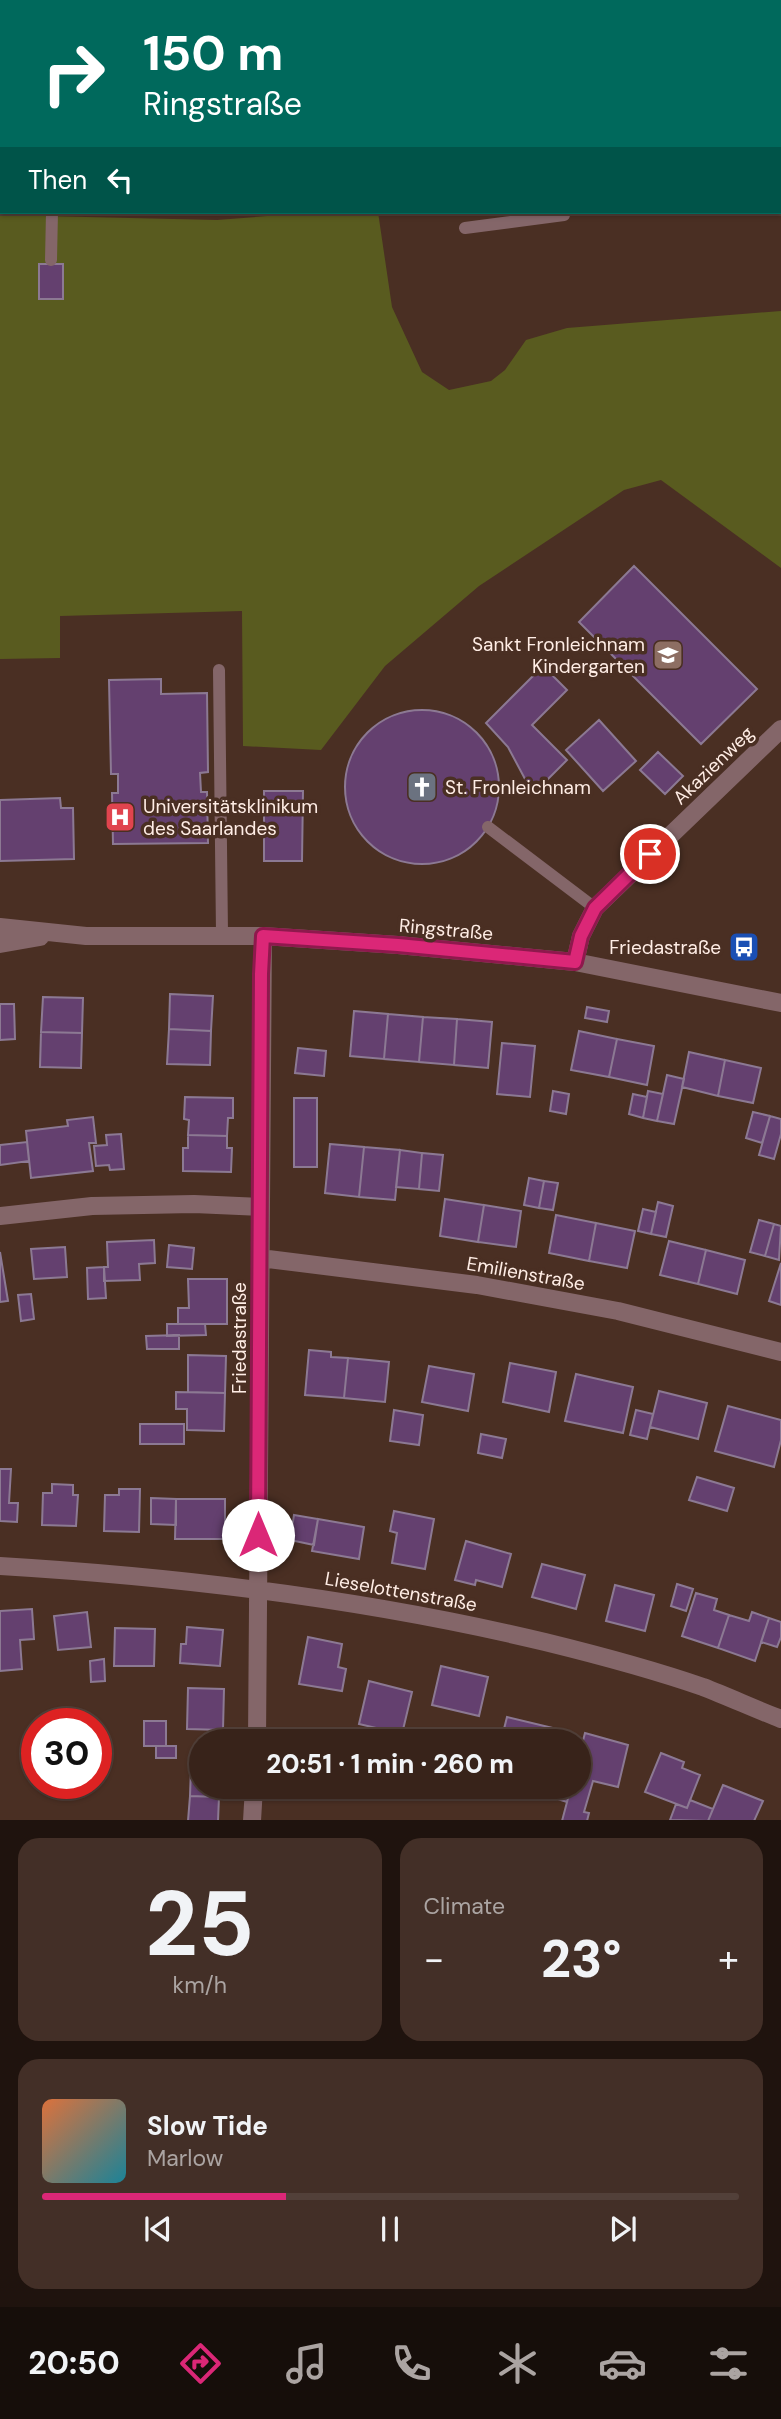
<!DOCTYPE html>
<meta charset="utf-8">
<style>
:root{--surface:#38231a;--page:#432f27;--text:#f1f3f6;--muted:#aba4a2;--line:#524039;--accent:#db2777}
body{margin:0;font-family:"DM Sans",sans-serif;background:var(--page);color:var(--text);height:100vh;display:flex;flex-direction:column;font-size:26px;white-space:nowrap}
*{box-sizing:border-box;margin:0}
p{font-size:23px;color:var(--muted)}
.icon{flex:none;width:38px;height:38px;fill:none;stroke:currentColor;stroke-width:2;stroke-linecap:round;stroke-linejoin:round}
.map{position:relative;height:1820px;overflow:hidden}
.details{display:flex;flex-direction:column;gap:18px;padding:18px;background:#1f130e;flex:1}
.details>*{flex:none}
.hud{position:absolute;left:0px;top:0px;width:782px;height:214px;box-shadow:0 2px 5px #0004,0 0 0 2px var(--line);background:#00695c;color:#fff;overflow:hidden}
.speed{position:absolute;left:21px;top:1708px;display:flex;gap:14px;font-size:35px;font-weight:700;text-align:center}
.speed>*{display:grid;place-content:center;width:91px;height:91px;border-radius:50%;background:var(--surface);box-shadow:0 2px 5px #0004,0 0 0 2px var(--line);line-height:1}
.speed .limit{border:10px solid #d22;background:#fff;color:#111}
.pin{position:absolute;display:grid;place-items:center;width:60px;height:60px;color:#fff;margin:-30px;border:4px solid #fff;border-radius:50%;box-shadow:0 2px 7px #0007}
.me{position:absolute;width:77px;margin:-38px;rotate:0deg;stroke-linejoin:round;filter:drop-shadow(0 0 5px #0008)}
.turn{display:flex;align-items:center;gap:24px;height:147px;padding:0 28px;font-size:32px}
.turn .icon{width:91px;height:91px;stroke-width:2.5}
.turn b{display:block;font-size:49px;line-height:60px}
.then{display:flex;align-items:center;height:66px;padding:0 28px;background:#0003;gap:14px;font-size:26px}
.big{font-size:52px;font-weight:800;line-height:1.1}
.details .widget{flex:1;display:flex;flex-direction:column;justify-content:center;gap:10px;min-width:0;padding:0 24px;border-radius:21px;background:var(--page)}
.details .dial{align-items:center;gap:0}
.dial b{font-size:91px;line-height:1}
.song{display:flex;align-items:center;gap:21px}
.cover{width:84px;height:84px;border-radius:10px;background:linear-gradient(135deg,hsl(20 70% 55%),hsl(190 70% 35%))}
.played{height:7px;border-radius:4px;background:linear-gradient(90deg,var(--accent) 35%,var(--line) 35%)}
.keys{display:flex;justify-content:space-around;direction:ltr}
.heat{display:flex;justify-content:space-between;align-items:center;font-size:38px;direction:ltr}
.details .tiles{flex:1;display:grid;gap:18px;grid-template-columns:1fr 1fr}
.widget:last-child{grid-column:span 2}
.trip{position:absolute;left:189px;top:1729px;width:402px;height:70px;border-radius:35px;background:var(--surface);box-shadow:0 2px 5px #0004,0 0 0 2px var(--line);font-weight:800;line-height:70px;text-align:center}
.menu{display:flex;height:112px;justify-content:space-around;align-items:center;background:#160e0a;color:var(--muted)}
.menu .icon{width:49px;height:49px}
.menu .on{color:var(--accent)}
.menu b{font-size:32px;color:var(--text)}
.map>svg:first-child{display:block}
.green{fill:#595b1f}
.building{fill:#64406f;stroke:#8c7993;stroke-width:2}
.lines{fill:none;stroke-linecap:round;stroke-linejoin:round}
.service{stroke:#846669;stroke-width:12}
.minor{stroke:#846669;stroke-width:18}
.tertiary{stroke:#846669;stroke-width:18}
.route-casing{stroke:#8e194d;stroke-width:18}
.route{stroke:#db2777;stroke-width:12}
.labels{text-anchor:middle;stroke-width:7;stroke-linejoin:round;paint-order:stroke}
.poi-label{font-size:19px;fill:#ffede5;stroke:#4a2f23;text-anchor:end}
.street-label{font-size:19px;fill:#ffede5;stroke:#4a2f23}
</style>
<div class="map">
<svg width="781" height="1821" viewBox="0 0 781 1821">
<rect width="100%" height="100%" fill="#4a2f23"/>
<!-- green -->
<path class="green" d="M319,212h59l14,95 30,65 27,18 42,-9 14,-11 21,-30 41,-12 214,-17v257l-120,-88 -37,10 -145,96 -94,80 -64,84 -78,-4 -1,-135 -182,5v42l-60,1v-444l217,5z"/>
<!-- building -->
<path class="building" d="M0,0h93v2h-91l-2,28z
M39,264h24v35h-24z
M634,566l123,123 -56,55 -122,-122z
M543,666l24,24 -35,35 35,35 -34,34 -25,-47 -22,-24z
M161,679v15l46,-1 1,79 -8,1 1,19h6l1,51 -95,1 -1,-51h6v-19h-7l-2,-94z
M345 787a77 77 0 1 1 154 0a77 77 0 1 1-154 0Z
M599,720l37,41 -33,30 -37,-41z
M658,752l25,24 -18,18 -25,-24z
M264,791h39l-1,70h-38z
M60,798l1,10h12l1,51 -74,2v-61z
M170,994l43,2 -2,35 -42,-2z
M43,997l40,1 -1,35 -41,-1z
M0,1004h14l1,35 -15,1z
M587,1007l22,4 -2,11 -22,-4z
M354,1011l34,3 -4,45 -34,-3z
M388,1014l35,3 -4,45 -35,-3z
M423,1017l34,2 -3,46 -35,-3z
M457,1019l35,3 -4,46 -34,-3z
M169,1029l42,2 -1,34 -43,-1z
M579,1031l38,8 -8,38 -38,-7z
M41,1032l41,1 -1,35 -41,-1z
M617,1039l37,7 -7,39 -38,-8z
M502,1043l33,3 -5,51 -33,-3z
M298,1048l28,3 -2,25 -29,-3z
M689,1052l36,8 -7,36 -36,-9z
M725,1060l36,8 -8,35 -35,-7z
M667,1075l17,4 -10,45 -17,-3z
M553,1091l16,3 -3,20 -16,-3z
M648,1091l15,3 -6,27 -14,-3z
M633,1094l14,3 -4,21 -14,-4z
M185,1097l48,1v20h-5l-1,18 -39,-1 1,-15 -5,-1z
M294,1098h23v69h-23z
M753,1112l17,4 -8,27 -16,-5z
M770,1116l11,3v15l-7,25 -15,-4z
M93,1117l3,26h-7l4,28 -62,7 -5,-47 42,-5 -1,-6z
M121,1134l3,35 -14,1 -1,-5 -13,1 -2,-20 13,-1 -1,-10z
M188,1135l39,1v12h5l-1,24 -48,-1v-23h5z
M27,1142l2,19 -29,4v-20z
M330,1144l34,3 -5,50 -34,-4z
M364,1147l36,3 -5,50 -36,-3z
M400,1150l22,3 -3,36 -23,-2z
M422,1153l21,2 -4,36 -20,-2z
M529,1178l15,3 -5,27 -15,-3z
M544,1181l14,2 -5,27 -14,-2z
M445,1199l39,6 -6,37 -38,-6z
M658,1202l15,4 -7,31 -15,-3z
M484,1205l37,6 -5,36 -38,-5z
M643,1209l13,3 -5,22 -13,-3z
M556,1215l40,8 -7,38 -40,-8z
M759,1220l15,4 -9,32 -15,-4z
M596,1223l39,8 -8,37 -38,-7z
M774,1224l7,2 -2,34 -14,-4z
M154,1240l1,23 -16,1 1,16 -36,1v-14h4l-1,-25z
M669,1241l37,9 -8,34 -38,-9z
M169,1245l25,3 -2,21 -25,-2z
M65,1247l2,30 -33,2 -3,-30z
M706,1250l39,10 -8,34 -39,-10z
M0,1252l8,49 -8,1z
M781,1263v42l-12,-4z
M104,1267l2,31 -18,1 -1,-31z
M188,1279h39v45h-49v-16h11z
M31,1294l3,25 -13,2 -3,-26z
M167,1324h38l1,11 -39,1z
M179,1335v14h-32l-1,-13z
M309,1350l22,2v5l17,1 -4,40 -39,-3z
M188,1355l38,1 -1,37 -37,-1z
M348,1358l41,4 -4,40 -41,-4z
M510,1363l46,9 -7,40 -46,-10z
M429,1366l45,8 -6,37 -46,-9z
M576,1374l57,13 -10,46 -58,-12z
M659,1391l48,12 -9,36 -48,-12z
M176,1392l49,1 -1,38 -37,-1v-21h-11z
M728,1406l53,14v20l-7,27 -59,-16z
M394,1410l29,5 -4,30 -29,-4z
M636,1410l17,4 -6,25 -17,-4z
M140,1424h44v20h-44z
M481,1434l25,5 -4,19 -24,-5z
M0,1469h11l-2,34h9l-1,19 -17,-1z
M697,1477l37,11 -7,23 -38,-11z
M52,1484l21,1v10h5l-2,31 -34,-1 1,-32h9z
M119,1489h21l-1,43 -35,-1 1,-36h14z
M151,1498l25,1v26l-25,-1z
M176,1499h49v40h-50z
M394,1511l40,8 -9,50 -33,-6 5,-30 -7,-2z
M294,1515l24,4 -4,26 -24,-5z
M318,1519l46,8 -5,32 -47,-8z
M466,1541l45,13 -9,33 -26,-7 -1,5 -20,-5z
M542,1564l43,11 -9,34 -44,-12z
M677,1584l16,5 -7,22 -15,-5z
M615,1585l39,10 -9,36 -39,-10z
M696,1593l21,6 -3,11 15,5 -11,33 -36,-12z
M32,1609l2,30 -14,1 2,29 -22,2v-60z
M87,1612l4,35 -33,3 -4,-34z
M752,1612l17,6 -14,43 -37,-13 11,-33 20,6z
M769,1618l12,4v15l-4,10 -16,-5z
M187,1627l36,3 -3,36 -40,-3 1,-19h5z
M115,1628l40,1 -1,37h-40z
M308,1637l34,7 -4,23 8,2 -4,22 -43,-7z
M104,1659l1,22 -14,1 -1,-21z
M441,1666l47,11 -9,39 -47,-11z
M369,1681l43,11 -10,42 -43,-10z
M188,1688l36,1 -1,41 -36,-1z
M507,1717l50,12 -3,12h-53z
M144,1721h22v25h-22z
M585,1733l43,12 -10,42 -25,-6 -9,31 5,1 -2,8h-25l9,-34h8v-31z
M156,1746h20v12h-20z
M661,1753l23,9 -2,6 18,7 -13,33 -42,-16z
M191,1767l10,1v19h19l-1,10 -29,-1z
M723,1785l40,16 -9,20h-46z
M553,1787h18l-4,15 -16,-5z
M190,1796l29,1 -1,24h-30z
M690,1800l23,9 -5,12 -38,-1 6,-16 11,4z"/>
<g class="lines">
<!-- service -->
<path class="service" d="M134,0v2
M421,0v2
M270,2l22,-2
M465,228l99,-13
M51,260l1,-48
M219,670l3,264
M488,827l107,81"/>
<!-- minor -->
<path class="minor" d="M780,10h1
M0,202h2
M575,962l6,-26 14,-28 186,-179
M0,1216l92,-10 102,-2 66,3
M260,1258l217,27 141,26 163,41
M0,1566c183,11 366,33 545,76 53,13 106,27 158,45 26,10 52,22 78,32
M257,1741l6,-805
M252,1821l2,-34"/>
<!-- tertiary -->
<path class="tertiary" d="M0,927l86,9h177l135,9 177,17 206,41
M0,944l40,-7"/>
</g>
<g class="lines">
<!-- route casing -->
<g class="route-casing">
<path id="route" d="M258,1535l3,-561 2,-38 135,9 177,17 6,-26 14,-28 55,-54"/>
</g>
<!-- route -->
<use href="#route" class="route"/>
</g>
<!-- icons -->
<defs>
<g id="school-square" transform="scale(1.575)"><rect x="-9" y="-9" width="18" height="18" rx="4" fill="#8d6e63" stroke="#4a2f23"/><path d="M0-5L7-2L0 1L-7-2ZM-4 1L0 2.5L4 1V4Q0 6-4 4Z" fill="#fff"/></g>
<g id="church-square" transform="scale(1.575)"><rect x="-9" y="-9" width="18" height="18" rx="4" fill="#6b7280" stroke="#4a2f23"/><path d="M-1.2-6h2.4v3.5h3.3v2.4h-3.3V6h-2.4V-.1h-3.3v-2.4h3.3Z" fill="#fff"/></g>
<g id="hospital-square" transform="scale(1.575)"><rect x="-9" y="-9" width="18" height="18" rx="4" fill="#e0444e" stroke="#4a2f23"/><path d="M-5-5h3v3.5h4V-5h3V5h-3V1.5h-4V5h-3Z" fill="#fff"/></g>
<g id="bus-square" transform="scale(1.575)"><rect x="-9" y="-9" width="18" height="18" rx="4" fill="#1a4fb4" stroke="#4a2f23"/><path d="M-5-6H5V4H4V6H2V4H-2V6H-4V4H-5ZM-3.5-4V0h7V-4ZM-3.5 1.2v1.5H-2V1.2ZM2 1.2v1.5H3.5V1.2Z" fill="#fff"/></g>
</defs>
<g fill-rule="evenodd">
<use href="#school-square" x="668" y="655"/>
<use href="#church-square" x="422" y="787"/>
<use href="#hospital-square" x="120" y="817"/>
<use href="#bus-square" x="744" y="947"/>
</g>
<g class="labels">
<!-- poi labels -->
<g class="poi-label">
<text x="645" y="651">Sankt Fronleichnam<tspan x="645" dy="22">Kindergarten</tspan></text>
<text x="445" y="794" text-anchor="start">St. Fronleichnam</text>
<text x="143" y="813" text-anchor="start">Universitätsklinikum<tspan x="143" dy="22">des Saarlandes</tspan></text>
<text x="721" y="954">Friedastraße</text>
</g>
<!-- street labels -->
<g class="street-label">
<text transform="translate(713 765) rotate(-44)" y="7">Akazienweg</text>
<text transform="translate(446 929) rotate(5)" y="7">Ringstraße</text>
<text transform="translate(526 1273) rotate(10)" y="7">Emilienstraße</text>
<text transform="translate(239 1338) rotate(-90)" y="7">Friedastraße</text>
<text transform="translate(401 1591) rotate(10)" y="7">Lieselottenstraße</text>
</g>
</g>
</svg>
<div class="speed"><div class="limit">30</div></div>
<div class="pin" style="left:650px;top:854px;background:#d93025"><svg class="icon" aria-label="arrive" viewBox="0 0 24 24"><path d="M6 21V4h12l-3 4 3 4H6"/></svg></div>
<svg class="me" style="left:258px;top:1535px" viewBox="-20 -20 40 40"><circle r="19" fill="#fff"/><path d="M0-13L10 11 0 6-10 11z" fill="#db2777"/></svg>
<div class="trip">20:51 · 1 min · 260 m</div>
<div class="hud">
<div class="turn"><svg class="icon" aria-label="right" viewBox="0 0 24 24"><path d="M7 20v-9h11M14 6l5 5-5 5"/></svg><div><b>150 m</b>Ringstraße</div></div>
<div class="then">Then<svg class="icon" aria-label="left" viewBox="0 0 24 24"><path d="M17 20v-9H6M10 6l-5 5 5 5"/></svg></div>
</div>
</div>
<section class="details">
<div class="tiles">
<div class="widget dial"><b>25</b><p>km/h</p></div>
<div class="widget"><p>Climate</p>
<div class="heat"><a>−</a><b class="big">23°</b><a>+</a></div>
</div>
<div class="widget">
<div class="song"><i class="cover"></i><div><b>Slow Tide</b><p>Marlow</p></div></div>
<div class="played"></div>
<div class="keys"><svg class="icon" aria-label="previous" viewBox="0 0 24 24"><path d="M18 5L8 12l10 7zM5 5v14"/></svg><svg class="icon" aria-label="pause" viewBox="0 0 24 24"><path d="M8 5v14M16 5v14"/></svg><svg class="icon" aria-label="next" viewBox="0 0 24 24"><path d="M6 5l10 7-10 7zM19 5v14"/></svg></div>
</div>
</div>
</section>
<nav class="menu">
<b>20:50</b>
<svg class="icon on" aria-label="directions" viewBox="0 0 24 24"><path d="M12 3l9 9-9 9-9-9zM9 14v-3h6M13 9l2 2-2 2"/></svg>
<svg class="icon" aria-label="music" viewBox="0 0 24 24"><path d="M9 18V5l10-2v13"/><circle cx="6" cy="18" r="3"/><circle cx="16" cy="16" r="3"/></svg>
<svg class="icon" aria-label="phone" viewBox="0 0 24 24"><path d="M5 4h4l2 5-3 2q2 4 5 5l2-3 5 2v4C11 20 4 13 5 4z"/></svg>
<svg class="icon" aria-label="climate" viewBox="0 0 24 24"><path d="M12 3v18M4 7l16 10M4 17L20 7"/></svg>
<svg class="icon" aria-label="car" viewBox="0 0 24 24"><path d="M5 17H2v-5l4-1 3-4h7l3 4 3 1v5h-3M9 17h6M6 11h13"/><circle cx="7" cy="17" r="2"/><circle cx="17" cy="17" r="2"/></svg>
<svg class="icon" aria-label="filters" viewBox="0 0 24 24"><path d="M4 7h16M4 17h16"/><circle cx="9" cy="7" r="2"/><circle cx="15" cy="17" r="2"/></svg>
</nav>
